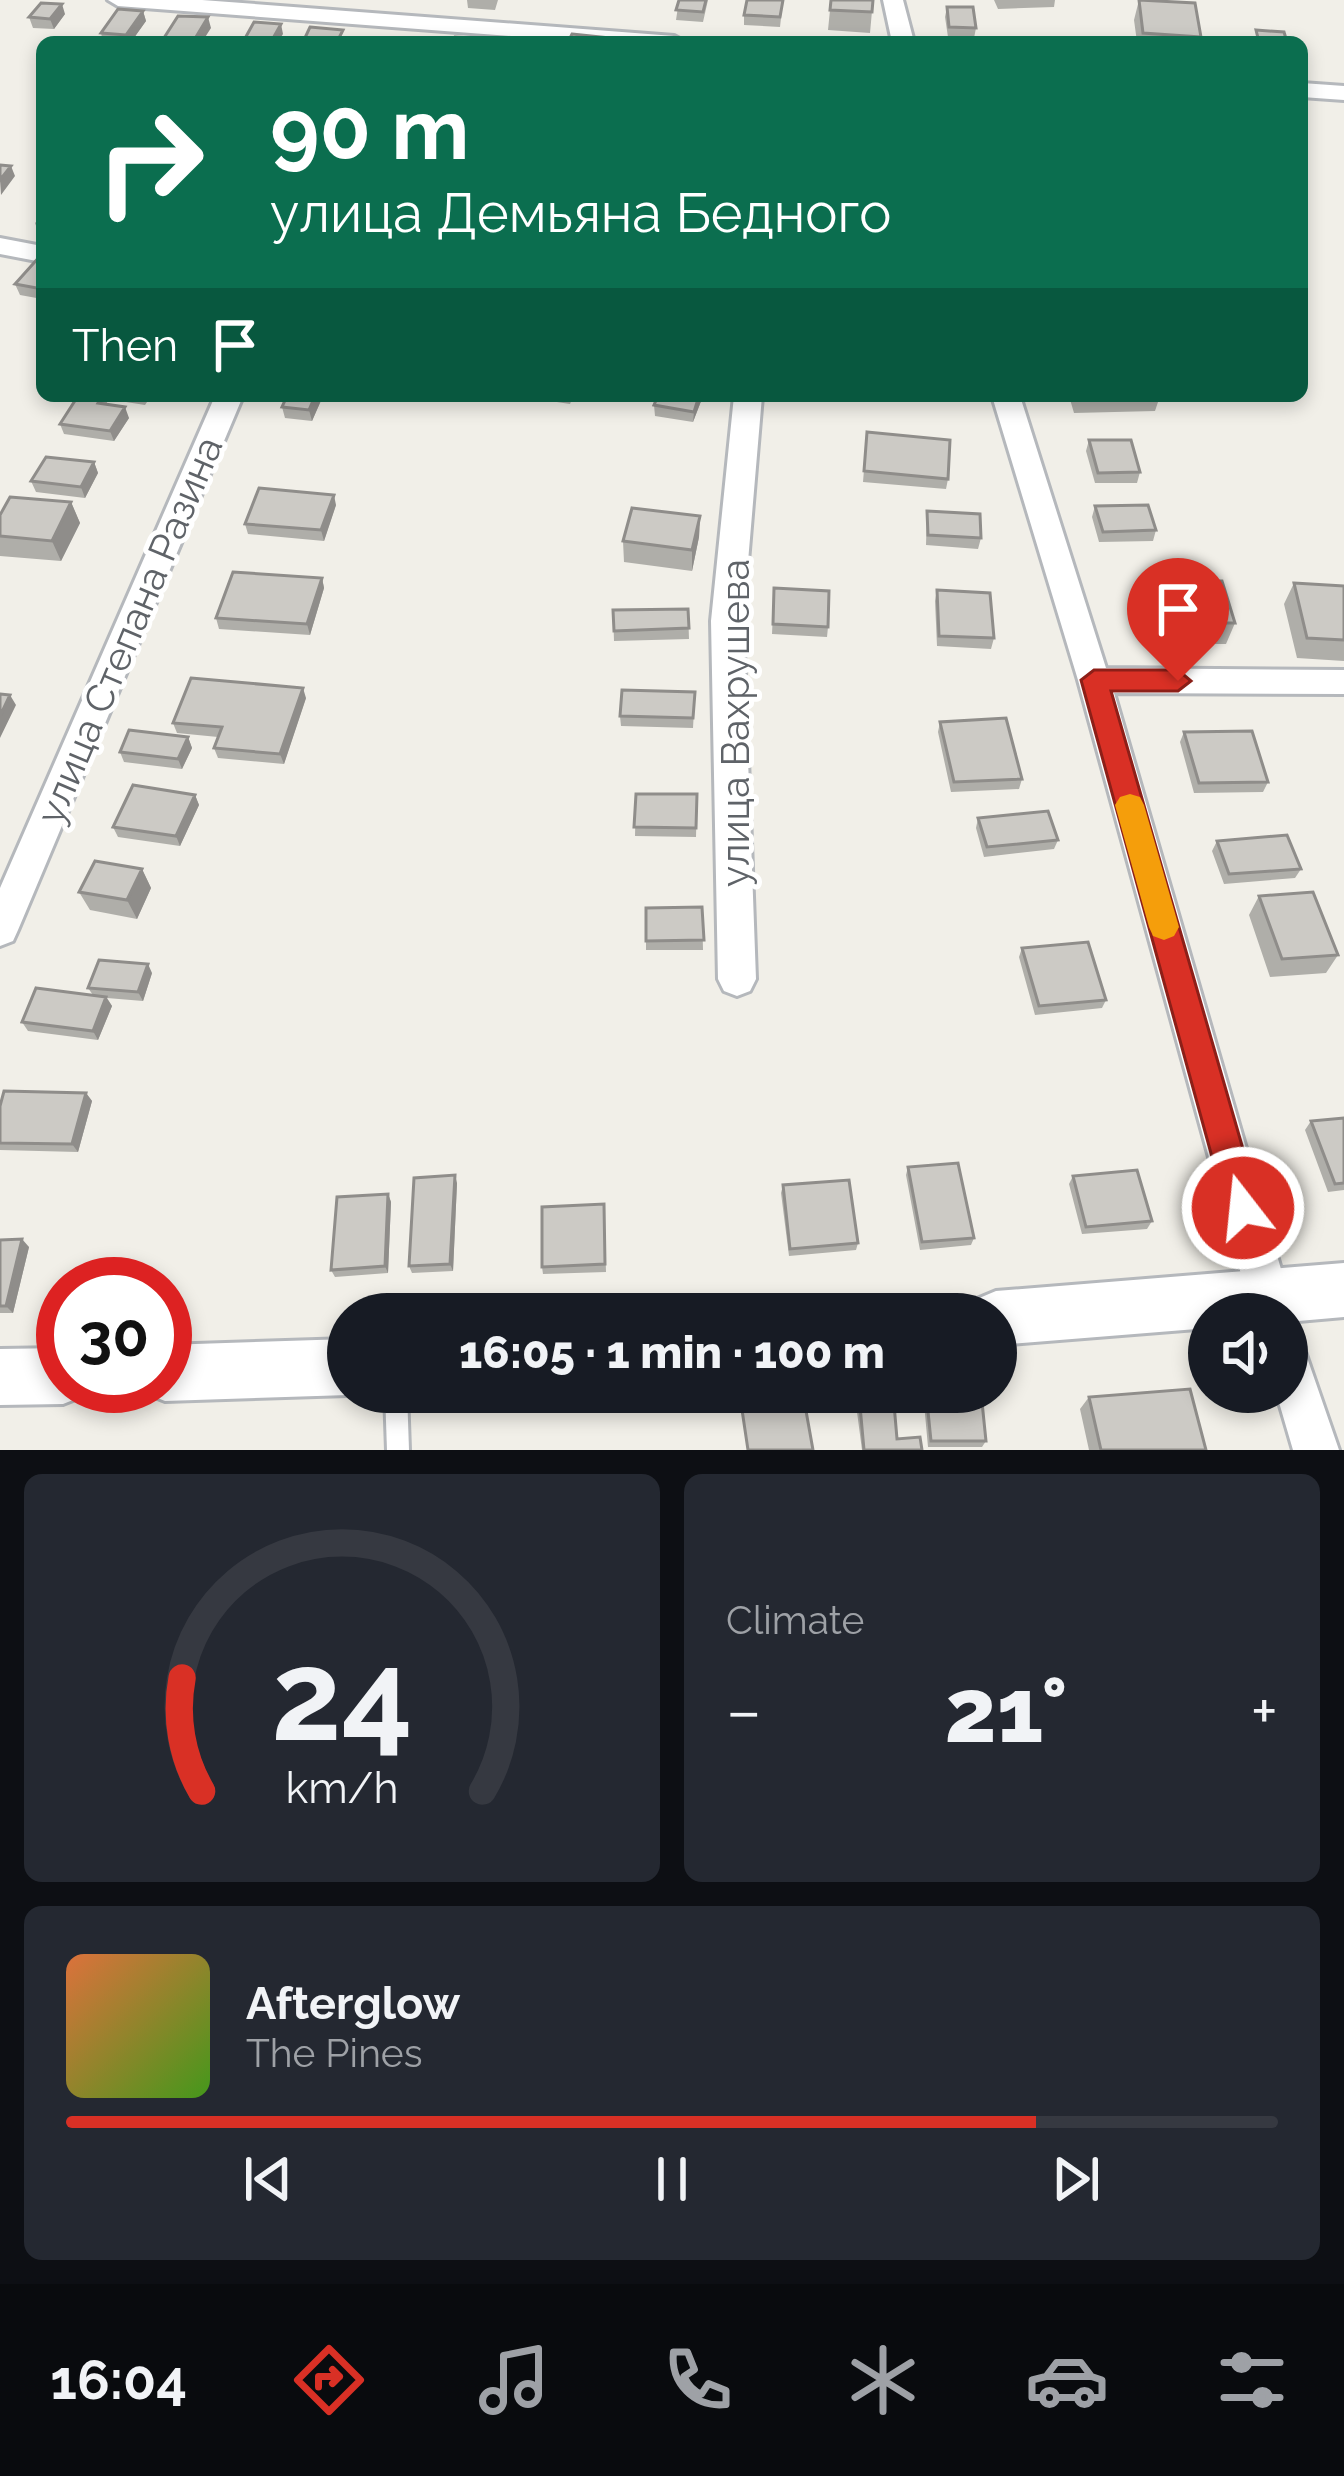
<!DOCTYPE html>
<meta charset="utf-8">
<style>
:root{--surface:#171b24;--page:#242831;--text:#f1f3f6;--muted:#9ea1a6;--line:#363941;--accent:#d93025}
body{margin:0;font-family:Raleway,sans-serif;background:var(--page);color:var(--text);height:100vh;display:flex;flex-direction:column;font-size:45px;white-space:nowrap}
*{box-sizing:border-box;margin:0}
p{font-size:39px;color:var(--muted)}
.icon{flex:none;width:66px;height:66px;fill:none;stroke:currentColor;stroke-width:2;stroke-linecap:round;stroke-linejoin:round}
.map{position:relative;height:1450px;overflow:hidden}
.drawer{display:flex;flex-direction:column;gap:24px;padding:24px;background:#0d0f14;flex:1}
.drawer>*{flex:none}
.hud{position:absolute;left:36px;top:36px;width:1272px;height:366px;border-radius:18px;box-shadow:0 6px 18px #0003;background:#0b6e4f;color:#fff;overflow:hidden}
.fabs{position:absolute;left:1188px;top:1293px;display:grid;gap:24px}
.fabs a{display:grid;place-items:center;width:120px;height:120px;border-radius:50%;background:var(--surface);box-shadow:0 6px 18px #0003;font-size:60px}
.speed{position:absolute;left:36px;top:1257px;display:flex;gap:24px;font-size:60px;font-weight:700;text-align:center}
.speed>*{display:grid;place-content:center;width:156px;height:156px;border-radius:50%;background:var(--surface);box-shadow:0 6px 18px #0003;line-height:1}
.speed .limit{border:18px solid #d22;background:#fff;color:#111}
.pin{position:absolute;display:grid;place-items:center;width:102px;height:102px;color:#fff;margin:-123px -51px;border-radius:50% 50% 50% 0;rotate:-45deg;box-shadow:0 0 12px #0007}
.pin .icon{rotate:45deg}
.me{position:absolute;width:132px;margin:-66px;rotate:344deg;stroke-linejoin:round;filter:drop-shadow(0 0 9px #0008)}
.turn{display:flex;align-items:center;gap:42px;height:252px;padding:0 36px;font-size:54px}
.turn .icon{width:156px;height:156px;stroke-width:2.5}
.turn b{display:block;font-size:84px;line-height:102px}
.then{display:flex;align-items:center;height:114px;padding:0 36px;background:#0003;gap:24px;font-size:45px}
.big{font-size:90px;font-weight:800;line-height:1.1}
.drawer .card{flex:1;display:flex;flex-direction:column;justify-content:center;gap:18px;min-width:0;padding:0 42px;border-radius:18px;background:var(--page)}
.drawer .dial{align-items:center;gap:0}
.dial svg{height:312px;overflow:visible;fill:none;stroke:var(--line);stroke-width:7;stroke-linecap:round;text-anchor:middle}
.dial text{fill:var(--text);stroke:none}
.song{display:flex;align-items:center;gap:36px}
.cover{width:144px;height:144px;border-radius:18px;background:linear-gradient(135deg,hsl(20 70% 55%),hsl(100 70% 35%))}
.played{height:12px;border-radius:6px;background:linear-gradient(90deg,var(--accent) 80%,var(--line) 80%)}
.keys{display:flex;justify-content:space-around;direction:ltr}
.heat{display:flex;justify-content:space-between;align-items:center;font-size:66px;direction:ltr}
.drawer .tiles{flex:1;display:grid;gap:24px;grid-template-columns:1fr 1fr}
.card:last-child{grid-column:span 2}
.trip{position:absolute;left:327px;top:1293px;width:690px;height:120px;border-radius:60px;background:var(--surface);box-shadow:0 6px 18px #0003;font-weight:800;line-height:120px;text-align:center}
.menu{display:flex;height:192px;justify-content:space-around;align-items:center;background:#090b0e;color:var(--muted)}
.menu .icon{width:84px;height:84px}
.menu .active{color:var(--accent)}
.menu b{font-size:54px;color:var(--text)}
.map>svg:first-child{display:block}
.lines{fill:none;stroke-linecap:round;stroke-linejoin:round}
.service-casing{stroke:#b5b8bc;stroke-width:6}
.minor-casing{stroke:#b5b8bc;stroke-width:6}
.tertiary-casing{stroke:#b5b8bc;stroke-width:6}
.service{fill:#fff;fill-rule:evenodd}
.minor{fill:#fff;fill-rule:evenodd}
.tertiary{fill:#fff;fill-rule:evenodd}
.wall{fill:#afaea9}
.shaded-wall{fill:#8f8d8a}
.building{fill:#cccac5;stroke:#8f8d8a;stroke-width:3}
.route{fill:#d93025;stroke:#8d1f18;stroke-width:3}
.slow{fill:#f59e0b}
.labels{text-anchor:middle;stroke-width:10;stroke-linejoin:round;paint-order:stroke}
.street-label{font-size:39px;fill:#5f6368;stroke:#fff}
</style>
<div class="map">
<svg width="1344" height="1450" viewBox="0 0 1344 1450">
<rect width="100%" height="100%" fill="#f1efe8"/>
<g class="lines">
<!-- service casing -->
<g class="service-casing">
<path id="service" d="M385,1392h22l2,58h-22z"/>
</g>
<!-- minor casing -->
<g class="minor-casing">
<path id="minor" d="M108,0h94l472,36 11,6h-97l-470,-36z
M883,0h20l11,42h-22z
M1302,83l42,3v14l-42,-3z
M0,238l42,8v16l-42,-8z
M215,396h28l-225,534 -5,11 -13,5v-58z
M734,396h28l-19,225 13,358 -6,12 -13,5 -13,-5 -6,-12 -7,-358z
M992,396h28l86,272 238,2v24l-230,-1 180,621 -7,16v-16h-35l-174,-634z
M1287,1336l15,7 37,107h-46l-17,-58h11z"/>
</g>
<!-- tertiary casing -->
<g class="tertiary-casing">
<path id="tertiary" d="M1344,1263v54l-57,5v-8h-78v14l-213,17v-31h-26l7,-15 19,-8z
M348,1339v53h7l-7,3 -183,6 -20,-8 -2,-7h22v-41z
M63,1348v38h24l-4,10 -20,8 -63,1v-56z"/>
</g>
<!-- service -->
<use href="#service" class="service"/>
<!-- minor -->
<use href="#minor" class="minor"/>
<!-- tertiary -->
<use href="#tertiary" class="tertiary"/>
</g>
<!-- wall -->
<path class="wall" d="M467,0h31l-3,10 -27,-2z
M679,0h29l-5,22 -27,-2z
M783,0l-3,27 -36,-2v-10z
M831,0h42l-3,33 -42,-3z
M994,0h61l-1,7 -56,2z
M1139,0l62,37 -2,5h-62l-3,-22z
M947,7l29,21 -2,10 -26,-1 -3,-20z
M143,11l3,10 -15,21h-28l-2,-9z
M65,14l-11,15 -21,-1 -4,-11z
M42,215v20l-3,-1 -4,-11z
M41,255l1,44 -22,-4 -5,-11z
M78,396h73l-6,9 -38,-6v5l22,14 -15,23 -50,-7 -4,-10z
M323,396l-11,25 -27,-3 -3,-11z
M537,396h36l-3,8 -33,-5z
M658,396h45l-10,26 -38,-6 -1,-11z
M1069,396h91l-5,15 -81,2z
M867,432l81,47 -2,10 -83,-7z
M1089,440l51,32 -3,11h-42l-9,-32z
M94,462l4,11 -13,25 -49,-6 -5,-11z
M71,502l9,21 -19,38 -61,-5v-41z
M336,505l-12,36 -76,-7 -3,-10z
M1095,506l61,24 -3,11 -54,1 -7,-25z
M927,511l54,27 -3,11 -52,-4z
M700,516l-1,21 -7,34 -68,-9 -1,-21z
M322,578l2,10 -14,47 -91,-6 -3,-11z
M1142,581l93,42 -9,21h-81l-11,-42z
M1294,583l50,3v75l-47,-3 -13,-54z
M774,588l54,39 -1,10 -55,-3z
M937,590l57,48 -3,11 -54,-3 -2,-45z
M688,609l1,30 -75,2 -1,-31z
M695,692l-2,36 -72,-2 -1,-10z
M306,698l-22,66 -66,-6 -4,-10 4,-11 -41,-4 -4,-10z
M940,722l82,57 -3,10 -68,3 -13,-60z
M1184,732l84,50 -5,10 -69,1 -14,-51z
M188,737l4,11 -10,21 -58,-7 -4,-10z
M636,794h61l-1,43 -61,-1z
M195,795l4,10 -19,41 -62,-9 -5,-10z
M978,818l80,22 -4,9 -70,8 -8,-29z
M1217,841l84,28 -6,9 -71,6 -12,-33z
M142,869l9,19 -14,31 -47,-9 -11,-18z
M1259,896l79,59 -12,18 -56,4 -21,-62z
M702,907l1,43h-57v-42z
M1022,948l84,52 -4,8 -67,7 -16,-58z
M152,973l-9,28 -36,-3 5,8 -14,34 -70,-9 -6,-9 71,-27 -5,-7z
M86,1093l6,8 -14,51 -78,-2v-44z
M1344,1118v72l-16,2 -23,-62 6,-9z
M908,1167l66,71 -3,7 -51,5 -14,-75z
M1073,1176l79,45 -5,8 -65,5 -13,-50z
M457,1183l-4,88 -41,2 -3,-7z
M783,1185l75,58 -2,7 -67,6 -8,-63z
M388,1194l3,8 -3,71 -53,4 -4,-7z
M604,1204l2,68 -63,2 -1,-7z
M0,1240l29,7 -16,66h-13z
M923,1392h58l5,49 -4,6h-54z
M1089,1397l117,53h-117l-9,-41z
M860,1406l37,33 25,11h-60l-5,-38z"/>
<!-- shaded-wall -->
<path class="shaded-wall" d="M62,4l3,10 -11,15 -4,-10z
M143,11l3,10 -15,21h-3l-2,-7z
M208,17l3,11 -9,14h-9z
M281,24l2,10 -5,8h-7z
M11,166l4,10 -14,19 -1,-15z
M315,396h8l-11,25 -3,-11z
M699,396h4l-10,26 1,-10z
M125,407l4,11 -15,23 -4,-10z
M94,462l4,11 -13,25 -4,-11z
M334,495l2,10 -12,36 -3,-11z
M71,502l9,21 -19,38 -9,-20z
M700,516l-1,21 -7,34v-21z
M322,578l2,10 -14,47 -3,-11z
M303,688l3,10 -22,66 -4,-10z
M10,695l6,10 -16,33v-22z
M188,737l4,11 -10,21 -4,-10z
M195,795l4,10 -19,41 -4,-10z
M142,869l9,19 -14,31 -10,-19z
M148,964l4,9 -9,28 -5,-9z
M106,997l6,9 -14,34 -5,-9z
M86,1093l6,8 -14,51 -6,-8z
M455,1175l2,8 -4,88 -3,-7z
M388,1194l3,8 -3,71 -3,-7z
M22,1239l7,8 -16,66 -7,-7z"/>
<!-- building -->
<path class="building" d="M679,0h27l-3,12 -27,-2z
M747,0h36l-3,17 -36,-2z
M831,0h42l-1,12 -42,-2z
M1139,0l56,3 6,34 -58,-4z
M41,3l21,1 -12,15 -21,-2z
M947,7h26l3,21 -27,-1z
M118,9l25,2 -17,24 -25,-2z
M178,16l30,1 -15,25 -31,-1z
M254,22l27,2 -10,18h-28z
M310,27l33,3 -6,12h-34z
M1256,30l28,2 3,10h-28z
M572,34l76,8h-80z
M455,37l50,3v2h-52z
M0,165l11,1 -11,14z
M41,255l1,34 -27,-5z
M78,396h24l-4,7 27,4 -15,24 -50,-7z
M287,396h28l-6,14 -27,-3z
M658,396h41l-5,16 -40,-7z
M867,432l83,8 -2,39 -84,-8z
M1089,440h42l9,32 -42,1z
M46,457l48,5 -13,25 -50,-6z
M259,488l75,7 -13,35 -76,-6z
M10,497l61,5 -19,39 -52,-5v-21z
M1148,505l8,25 -53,2 -8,-26z
M632,508l68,8 -8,34 -69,-9z
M927,511l53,3 1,24 -53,-3z
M233,572l89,6 -15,46 -91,-6z
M1142,581h80l13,42h-83z
M1294,583l50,3v54l-37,-2z
M774,588l55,3 -1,36 -55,-3z
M937,590l53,3 4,45 -55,-2z
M688,609l1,19 -75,3 -1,-21z
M191,678l112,10 -23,66 -66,-6 8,-21 -49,-4z
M622,690l73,2 -2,26 -73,-2z
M0,694l10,1 -10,21z
M1006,718l16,61 -68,3 -14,-60z
M129,730l59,7 -10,22 -58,-7z
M1252,731l16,51 -69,1 -15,-51z
M133,785l62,10 -19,41 -63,-9z
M636,794h61l-1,34 -62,-1z
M1048,811l10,29 -71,7 -9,-29z
M1287,835l14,34 -72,5 -12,-33z
M95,861l47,8 -15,31 -48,-8z
M1313,892l25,63 -56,4 -23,-63z
M702,907l2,33 -58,1v-33z
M1088,942l18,58 -67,6 -17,-58z
M99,960l49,4 -10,28 -50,-4z
M36,988l70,9 -13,34 -71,-9z
M4,1091l82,2 -14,51 -72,-1v-37z
M1344,1118v65l-9,1 -24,-63z
M958,1163l16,75 -52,4 -14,-75z
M1137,1170l15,51 -66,6 -13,-51z
M455,1175l-5,89 -41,2 5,-88z
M849,1180l9,63 -68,6 -7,-64z
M388,1194l-3,72 -54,4 6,-73z
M604,1204l1,60 -63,3v-60z
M22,1239l-16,67h-6v-66z
M1190,1389l16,61h-105l-12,-53z
M926,1392h55l5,49h-55z
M803,1394l10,56h-65l-7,-47z
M894,1404l3,35 23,-2 2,13h-58l-4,-44z"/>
<!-- route -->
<path class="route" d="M1094,670h84l13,11 -13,10h-67l149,517 -5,12 -12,5 -12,-5 -5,-12 -145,-528z"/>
<!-- slow -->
<path class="slow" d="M1130,794l10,3 4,8 35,122 -5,9 -10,4 -11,-4 -4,-9 -34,-122 5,-8z"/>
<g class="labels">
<!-- street labels -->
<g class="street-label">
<text transform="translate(129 630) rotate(-67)" y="14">улица Степана Разина</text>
<text transform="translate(735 723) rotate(-90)" y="14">улица Вахрушева</text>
</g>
</g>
</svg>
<div class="fabs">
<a><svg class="icon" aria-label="sound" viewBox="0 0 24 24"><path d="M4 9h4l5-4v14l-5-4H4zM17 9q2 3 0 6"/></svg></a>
</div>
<div class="speed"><div class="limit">30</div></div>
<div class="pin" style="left:1178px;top:681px;background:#d93025"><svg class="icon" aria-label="arrive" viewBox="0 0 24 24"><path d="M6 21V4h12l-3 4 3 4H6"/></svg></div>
<svg class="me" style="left:1243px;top:1208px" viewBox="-20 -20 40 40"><circle r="17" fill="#d93025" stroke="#fff" stroke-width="3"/><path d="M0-11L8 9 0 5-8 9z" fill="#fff"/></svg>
<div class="trip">16:05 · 1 min · 100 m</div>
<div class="hud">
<div class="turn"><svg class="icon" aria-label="right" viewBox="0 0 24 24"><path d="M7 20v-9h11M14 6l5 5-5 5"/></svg><div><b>90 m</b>улица Демьяна Бедного</div></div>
<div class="then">Then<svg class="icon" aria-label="arrive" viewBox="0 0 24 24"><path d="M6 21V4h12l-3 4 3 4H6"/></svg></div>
</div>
</div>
<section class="drawer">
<div class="tiles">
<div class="card dial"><svg viewBox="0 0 100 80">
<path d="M14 69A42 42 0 1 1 86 69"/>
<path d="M14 69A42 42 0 0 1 9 40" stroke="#d93025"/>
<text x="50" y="56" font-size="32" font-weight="700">24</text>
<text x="50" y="72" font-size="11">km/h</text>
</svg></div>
<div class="card"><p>Climate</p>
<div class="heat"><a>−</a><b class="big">21°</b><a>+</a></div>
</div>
<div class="card">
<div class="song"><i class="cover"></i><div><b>Afterglow</b><p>The Pines</p></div></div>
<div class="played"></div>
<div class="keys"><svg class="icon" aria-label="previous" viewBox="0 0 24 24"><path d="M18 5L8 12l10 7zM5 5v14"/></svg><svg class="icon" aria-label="pause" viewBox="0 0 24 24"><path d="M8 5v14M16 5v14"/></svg><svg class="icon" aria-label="next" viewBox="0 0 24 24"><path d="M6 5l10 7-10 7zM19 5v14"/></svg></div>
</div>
</div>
</section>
<nav class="menu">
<b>16:04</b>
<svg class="icon active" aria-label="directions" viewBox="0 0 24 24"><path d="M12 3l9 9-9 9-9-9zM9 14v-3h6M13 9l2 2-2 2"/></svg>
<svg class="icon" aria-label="music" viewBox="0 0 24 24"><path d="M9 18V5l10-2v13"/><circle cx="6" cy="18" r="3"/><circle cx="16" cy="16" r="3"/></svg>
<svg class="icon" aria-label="phone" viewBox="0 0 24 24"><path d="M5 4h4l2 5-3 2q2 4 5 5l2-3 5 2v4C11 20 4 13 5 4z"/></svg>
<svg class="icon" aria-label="climate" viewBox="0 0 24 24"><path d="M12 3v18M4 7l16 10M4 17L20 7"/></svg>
<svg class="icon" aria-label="car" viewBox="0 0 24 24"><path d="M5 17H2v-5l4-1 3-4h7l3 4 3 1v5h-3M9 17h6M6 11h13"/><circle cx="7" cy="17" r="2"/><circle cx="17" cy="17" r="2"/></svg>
<svg class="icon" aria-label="filters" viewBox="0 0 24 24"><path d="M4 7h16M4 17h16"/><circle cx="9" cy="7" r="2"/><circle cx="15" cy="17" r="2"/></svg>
</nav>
